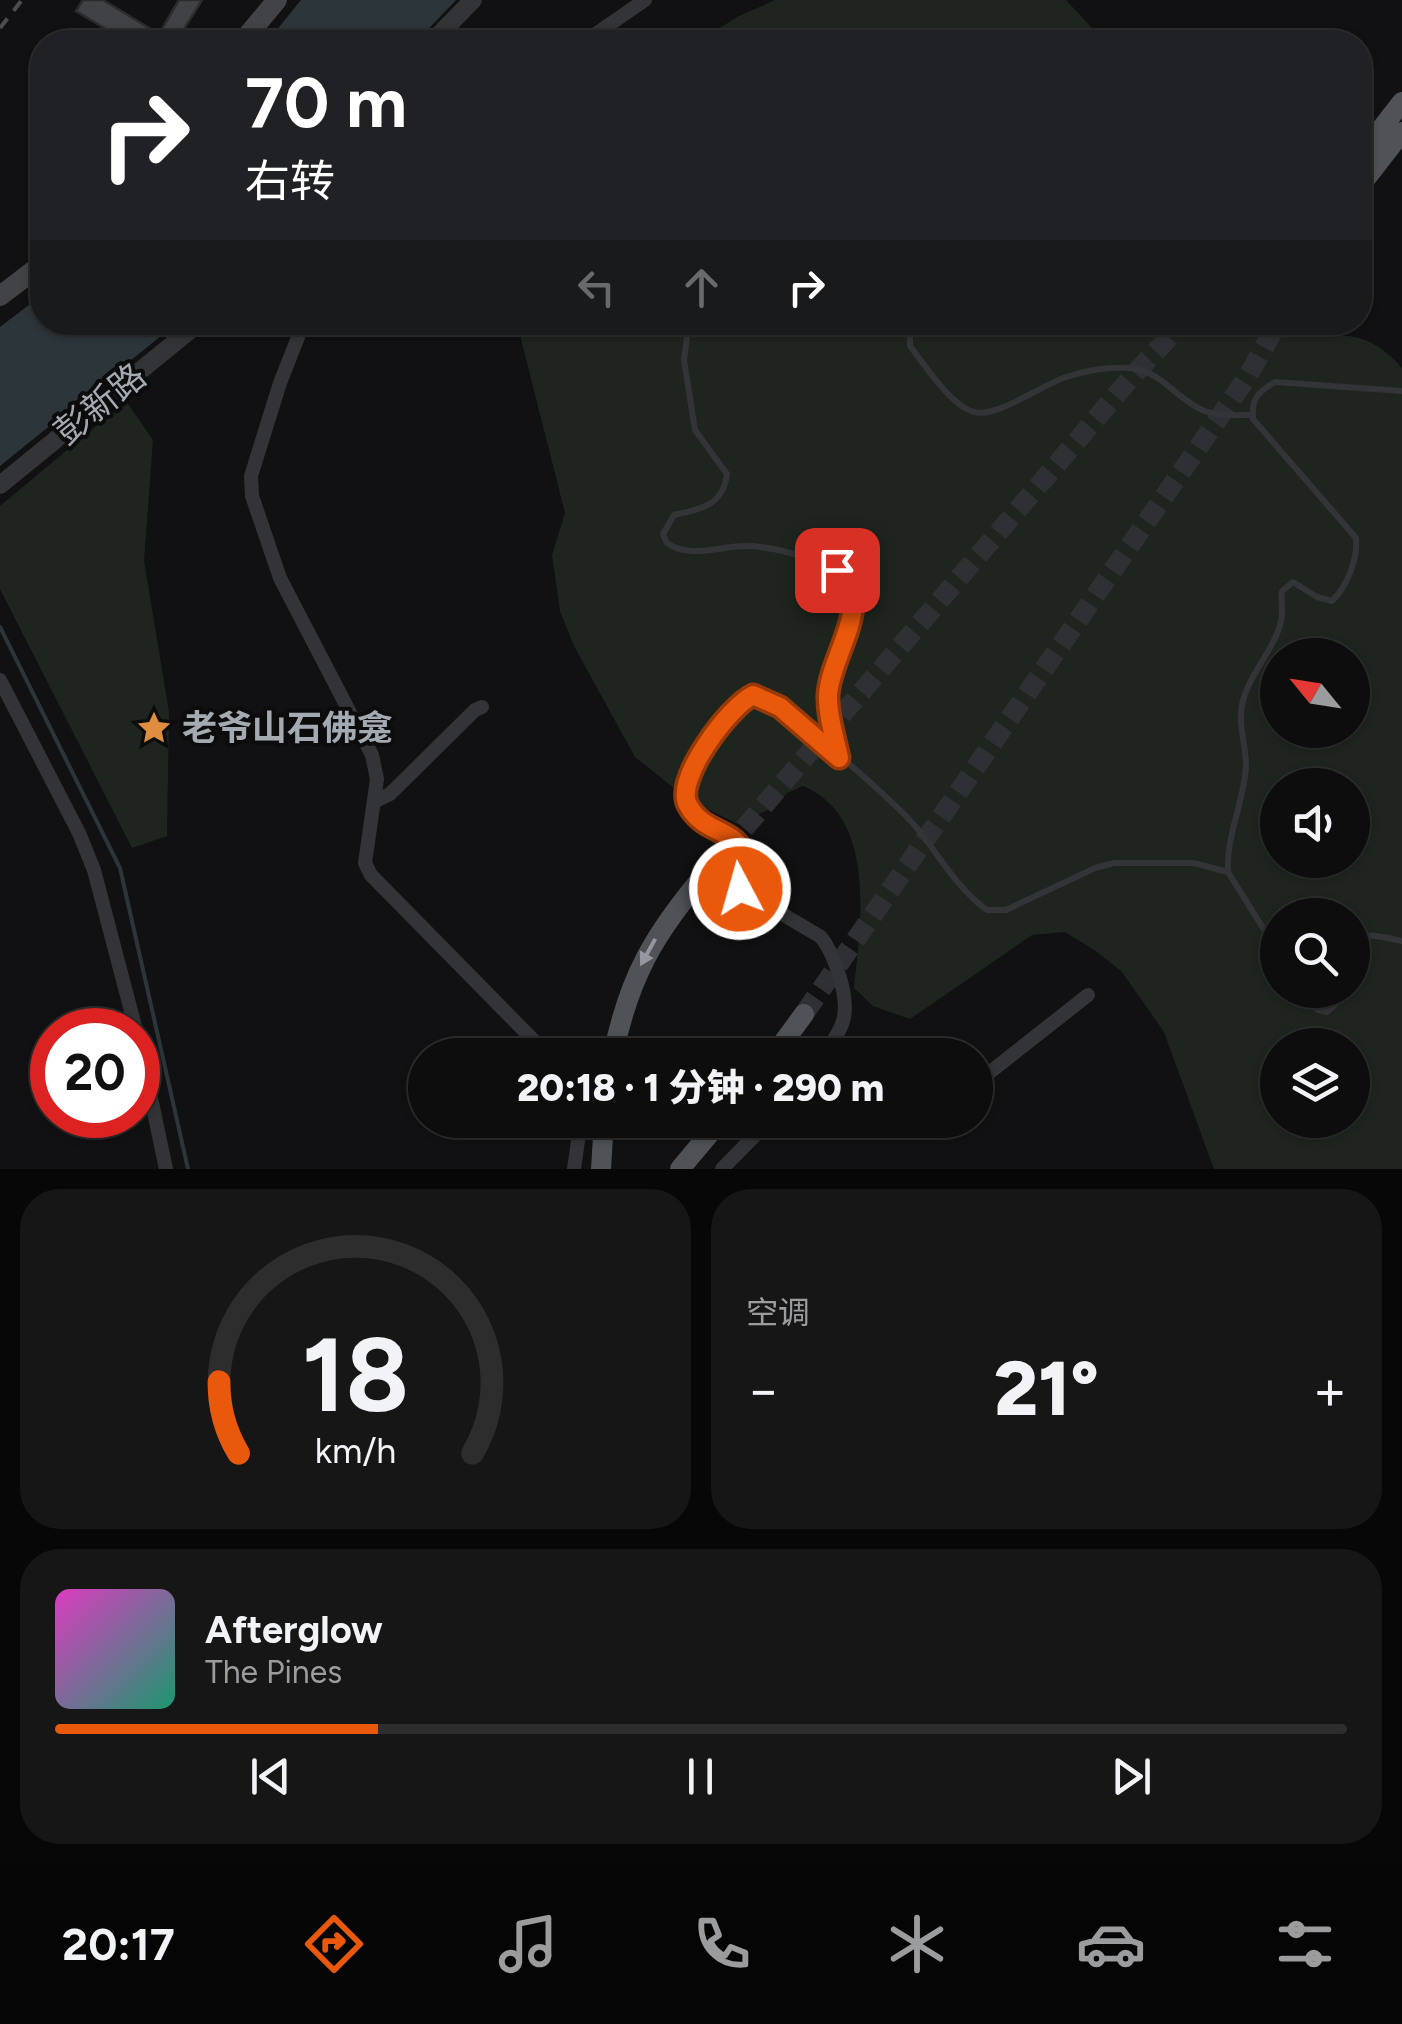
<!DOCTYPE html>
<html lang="zh">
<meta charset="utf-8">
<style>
:root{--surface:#0d0d0e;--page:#161617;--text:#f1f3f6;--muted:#9a9c9e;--line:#2d2d2e;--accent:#ea580c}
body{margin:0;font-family:Figtree,"Noto Sans SC",sans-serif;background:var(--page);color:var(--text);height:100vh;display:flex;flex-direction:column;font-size:38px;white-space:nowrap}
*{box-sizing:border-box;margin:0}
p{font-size:32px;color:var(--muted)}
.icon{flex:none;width:55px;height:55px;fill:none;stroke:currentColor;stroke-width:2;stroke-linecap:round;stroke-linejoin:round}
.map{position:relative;height:1169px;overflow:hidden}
.sheet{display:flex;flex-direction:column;gap:20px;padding:20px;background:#070708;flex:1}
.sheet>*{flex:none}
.top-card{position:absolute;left:30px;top:30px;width:1342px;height:305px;border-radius:40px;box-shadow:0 2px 8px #0004,0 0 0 2px var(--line);background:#202124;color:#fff;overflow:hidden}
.needle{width:65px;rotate:300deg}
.controls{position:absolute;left:1260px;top:638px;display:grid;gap:20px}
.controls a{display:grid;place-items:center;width:110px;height:110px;border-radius:50%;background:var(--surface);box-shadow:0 2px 8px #0004,0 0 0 2px var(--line);font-size:50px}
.speed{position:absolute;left:30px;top:1008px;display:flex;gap:20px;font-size:50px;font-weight:700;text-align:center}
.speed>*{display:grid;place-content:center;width:130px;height:130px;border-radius:50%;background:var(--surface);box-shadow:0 2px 8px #0004,0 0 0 2px var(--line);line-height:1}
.speed .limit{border:15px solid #d22;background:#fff;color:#111}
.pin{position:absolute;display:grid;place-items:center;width:85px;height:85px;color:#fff;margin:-42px;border-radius:20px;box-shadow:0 5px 15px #0006}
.me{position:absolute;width:110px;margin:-55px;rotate:354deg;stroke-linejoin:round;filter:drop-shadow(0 0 8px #0008)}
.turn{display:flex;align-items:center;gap:35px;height:210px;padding:0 50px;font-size:45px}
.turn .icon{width:130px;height:130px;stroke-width:2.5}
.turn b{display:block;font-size:70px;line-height:85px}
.lanes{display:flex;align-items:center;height:95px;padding:0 50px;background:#0003;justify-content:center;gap:50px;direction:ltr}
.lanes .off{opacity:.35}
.big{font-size:75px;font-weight:800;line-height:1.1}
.sheet .tile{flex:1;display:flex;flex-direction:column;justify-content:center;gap:15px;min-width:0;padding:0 35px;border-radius:40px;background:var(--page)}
.sheet .dial{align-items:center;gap:0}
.dial svg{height:260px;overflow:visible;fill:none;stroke:var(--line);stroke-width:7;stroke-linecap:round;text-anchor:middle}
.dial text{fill:var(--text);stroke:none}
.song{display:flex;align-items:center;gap:30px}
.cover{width:120px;height:120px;border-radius:15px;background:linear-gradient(135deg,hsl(310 70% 55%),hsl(160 70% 35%))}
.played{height:10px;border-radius:5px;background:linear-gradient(90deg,var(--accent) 25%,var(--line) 25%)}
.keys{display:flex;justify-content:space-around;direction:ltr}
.heat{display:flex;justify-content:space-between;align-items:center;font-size:55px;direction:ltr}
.sheet .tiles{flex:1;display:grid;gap:20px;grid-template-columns:1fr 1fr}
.tile:last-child{grid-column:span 2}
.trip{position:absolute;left:408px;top:1038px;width:585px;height:100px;border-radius:50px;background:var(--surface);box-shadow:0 2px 8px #0004,0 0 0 2px var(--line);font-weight:800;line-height:100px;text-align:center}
.tab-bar{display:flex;height:160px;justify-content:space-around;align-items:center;background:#050506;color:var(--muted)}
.tab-bar .icon{width:70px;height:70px}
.tab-bar .on{color:var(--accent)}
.tab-bar b{font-size:45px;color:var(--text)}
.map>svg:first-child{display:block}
.green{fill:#1e251e;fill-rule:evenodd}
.water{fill:#2c353a}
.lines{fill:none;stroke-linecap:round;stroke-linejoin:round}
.stream{stroke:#2c353a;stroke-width:4}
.building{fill:#404245;stroke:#2b2c2e;stroke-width:2.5}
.primary-tunnel{stroke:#2e3033;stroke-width:20;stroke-dasharray:20 10;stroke-linecap:butt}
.service{stroke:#333437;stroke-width:6}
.minor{stroke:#333437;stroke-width:14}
.tertiary{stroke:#333437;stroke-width:18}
.secondary{stroke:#414347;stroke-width:20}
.primary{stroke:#4f5256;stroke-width:20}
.rail{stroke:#4a4c50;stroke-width:4;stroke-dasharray:12 10;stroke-linecap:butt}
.oneway{fill:#9398a0}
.route-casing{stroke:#983908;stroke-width:25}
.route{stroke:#ea580c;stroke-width:18}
.labels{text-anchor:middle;stroke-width:8;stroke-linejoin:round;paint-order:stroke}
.street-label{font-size:35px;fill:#a4aab2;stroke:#0c0c0d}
.poi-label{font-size:35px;font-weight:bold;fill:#a4aab2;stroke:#0c0c0d;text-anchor:start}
</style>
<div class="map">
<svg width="1402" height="1169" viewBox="0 0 1402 1169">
<rect width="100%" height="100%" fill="#111113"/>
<!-- green -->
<path class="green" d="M775,0h291l39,42h-408l42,-26z
M1275,322c40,33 76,-13 127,46v801h-188l-50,-137 -42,-60 -26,-21 -31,-19 -33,3 -122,84 -37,-13 -19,-18c7,-64 23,-172 -51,-202l-16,7 -15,15 -34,16 -49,-24 -54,-43 -61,-111 -14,-35 -8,-56 13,-42 -48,-190zM1278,655h74v75h-74zM1278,785h74v75h-74zM1278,915h74v75h-74zM1278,1045h74v75h-74z
M126,401l27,39 -9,121 25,151 -2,124 -35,12 -132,-259v-83z"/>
<!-- water -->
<path class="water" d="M301,0h155l-40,42h-149z
M42,295v27l135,1 -177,143v-139z"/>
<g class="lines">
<!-- stream -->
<path class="stream" d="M0,627l120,241 68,301"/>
</g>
<!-- building -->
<path class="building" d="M83,0h20l56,34 20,-34h23l-26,42h-48l-52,-31z"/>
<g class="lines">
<!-- primary-tunnel -->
<path class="primary-tunnel" d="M705,874l431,-502 48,-50
M804,1014l444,-638 30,-54"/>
<!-- service -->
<path class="service" d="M689,322l-5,38 11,70 32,44c-4,32 -26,35 -53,41l-11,19 4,9c22,16 54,3 79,3 27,0 87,16 105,36l2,24 -25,91 11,60
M910,322v24c14,18 41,60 64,66 24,6 67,-27 92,-35 19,-6 42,-10 61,-9 31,0 47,28 73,41 16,8 35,6 53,6
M1228,872c-2,-37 16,-69 18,-106 0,-24 -10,-44 -2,-69 8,-26 31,-49 37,-76 3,-11 -1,-19 1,-30l11,-9 24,15 15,4c15,-14 26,-42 24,-63l-103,-119c-2,-20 5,-27 22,-37l127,9
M740,888c19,-65 -34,-46 -52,-83 -13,-27 41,-98 65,-110 27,4 142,107 163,132 23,28 42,63 71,83h19l89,-42 19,-5h80l34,9 50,80
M1352,941c15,-10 34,-3 50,0
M1301,990l17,20 9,2 8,-7 5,-15"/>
<!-- minor -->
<path class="minor" d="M584,42l61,-42
M304,322l-24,61 -29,93 1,20 28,82 92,177 5,24 -12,84 6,12 177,180
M0,680l79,153 15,37 42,160
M374,802l16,-8 85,-84 7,-3
M740,889l81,48c14,18 29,62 22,84 -3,12 -13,24 -20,34
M138,1036l28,133
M975,1084l113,-89
M574,1169l7,-49
M722,1169l48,-49"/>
<!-- tertiary -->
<path class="tertiary" d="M432,42l41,-42
M0,485l200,-163"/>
<!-- secondary -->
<path class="secondary" d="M242,42l35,-42
M0,296l42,-32"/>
<!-- primary -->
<path class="primary" d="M1360,156l42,-54
M1360,186l42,-54
M613,1055c16,-78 41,-121 92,-181
M774,1055l30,-41
M601,1169l3,-49
M680,1169l41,-49"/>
<!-- rail -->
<path class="rail" d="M0,28l22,-28"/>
</g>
<!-- one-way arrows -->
<defs><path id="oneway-solid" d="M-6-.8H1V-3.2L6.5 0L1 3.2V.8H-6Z" transform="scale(2.5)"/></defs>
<use class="oneway" href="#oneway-solid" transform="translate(648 952) rotate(119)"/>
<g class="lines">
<!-- route casing -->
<g class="route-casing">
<path id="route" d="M740,889c19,-67 -32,-46 -52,-84 -14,-26 42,-99 65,-110l27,12 59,51c-4,-20 -12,-43 -11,-63 2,-40 49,-95 9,-125"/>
</g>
<!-- route -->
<use href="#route" class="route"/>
</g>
<!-- icons -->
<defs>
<g id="sight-bare" transform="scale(2.7)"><path d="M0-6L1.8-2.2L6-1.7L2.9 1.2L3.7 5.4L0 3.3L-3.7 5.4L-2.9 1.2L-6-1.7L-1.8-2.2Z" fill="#de8e3e" stroke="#0c0c0d" stroke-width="2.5" paint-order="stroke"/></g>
</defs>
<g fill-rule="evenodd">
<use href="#sight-bare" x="154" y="728"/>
</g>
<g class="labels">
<!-- street labels -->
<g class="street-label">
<text transform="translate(100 404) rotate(-39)" y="12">彭新路</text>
</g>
<!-- poi labels -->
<g class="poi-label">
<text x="182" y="740">老爷山石佛龛</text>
</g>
</g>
</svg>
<div class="controls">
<a><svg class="needle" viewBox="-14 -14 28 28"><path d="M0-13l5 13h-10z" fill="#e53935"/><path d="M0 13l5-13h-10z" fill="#9a9c9e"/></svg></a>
<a><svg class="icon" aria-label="sound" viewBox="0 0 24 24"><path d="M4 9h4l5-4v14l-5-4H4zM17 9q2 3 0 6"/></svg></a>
<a><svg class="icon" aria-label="search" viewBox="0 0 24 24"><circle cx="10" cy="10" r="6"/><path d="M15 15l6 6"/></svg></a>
<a><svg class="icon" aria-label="layers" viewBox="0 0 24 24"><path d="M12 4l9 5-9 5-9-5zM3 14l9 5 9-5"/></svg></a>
</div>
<div class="speed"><div class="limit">20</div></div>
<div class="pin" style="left:837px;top:570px;background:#d93025"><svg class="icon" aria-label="arrive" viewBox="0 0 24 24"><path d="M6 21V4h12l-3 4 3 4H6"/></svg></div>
<svg class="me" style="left:740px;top:889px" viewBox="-20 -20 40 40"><circle r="17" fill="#ea580c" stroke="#fff" stroke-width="3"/><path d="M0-11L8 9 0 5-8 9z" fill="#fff"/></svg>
<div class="trip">20:18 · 1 分钟 · 290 m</div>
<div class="top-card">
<div class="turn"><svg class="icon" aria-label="right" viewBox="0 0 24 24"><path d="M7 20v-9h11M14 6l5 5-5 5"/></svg><div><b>70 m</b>右转</div></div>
<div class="lanes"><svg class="icon off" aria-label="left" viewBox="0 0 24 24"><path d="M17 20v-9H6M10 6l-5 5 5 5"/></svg><svg class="icon off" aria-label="ahead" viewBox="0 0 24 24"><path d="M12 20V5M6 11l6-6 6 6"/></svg><svg class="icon" aria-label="right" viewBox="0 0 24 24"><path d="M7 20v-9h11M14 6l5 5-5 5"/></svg></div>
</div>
</div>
<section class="sheet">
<div class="tiles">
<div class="tile dial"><svg viewBox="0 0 100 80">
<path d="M14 69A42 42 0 1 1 86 69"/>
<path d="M14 69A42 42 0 0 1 8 47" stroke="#ea580c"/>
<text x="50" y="56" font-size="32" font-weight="700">18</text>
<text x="50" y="72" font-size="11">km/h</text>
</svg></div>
<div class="tile"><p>空调</p>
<div class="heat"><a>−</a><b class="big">21°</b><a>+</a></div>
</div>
<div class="tile">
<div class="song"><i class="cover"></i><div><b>Afterglow</b><p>The Pines</p></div></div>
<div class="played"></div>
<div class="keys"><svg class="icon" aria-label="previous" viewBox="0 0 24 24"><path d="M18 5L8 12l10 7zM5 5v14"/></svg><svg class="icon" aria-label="pause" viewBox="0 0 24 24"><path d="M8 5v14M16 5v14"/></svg><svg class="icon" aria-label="next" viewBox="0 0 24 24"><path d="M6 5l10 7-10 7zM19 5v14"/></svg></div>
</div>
</div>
</section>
<nav class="tab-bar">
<b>20:17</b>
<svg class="icon on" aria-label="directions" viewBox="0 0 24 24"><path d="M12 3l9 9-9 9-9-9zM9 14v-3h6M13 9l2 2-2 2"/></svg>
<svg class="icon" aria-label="music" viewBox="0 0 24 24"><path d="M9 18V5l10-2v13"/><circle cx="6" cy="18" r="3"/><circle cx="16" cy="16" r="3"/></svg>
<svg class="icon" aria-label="phone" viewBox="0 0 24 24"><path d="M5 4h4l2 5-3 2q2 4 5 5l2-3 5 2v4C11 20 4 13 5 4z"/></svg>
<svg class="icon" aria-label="climate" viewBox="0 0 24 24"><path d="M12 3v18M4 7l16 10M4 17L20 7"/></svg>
<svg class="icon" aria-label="car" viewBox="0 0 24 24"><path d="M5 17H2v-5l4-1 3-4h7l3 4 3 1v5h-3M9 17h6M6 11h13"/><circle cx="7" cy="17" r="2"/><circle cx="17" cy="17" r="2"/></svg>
<svg class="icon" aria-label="filters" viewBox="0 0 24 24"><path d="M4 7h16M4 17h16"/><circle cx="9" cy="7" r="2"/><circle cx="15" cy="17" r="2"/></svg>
</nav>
